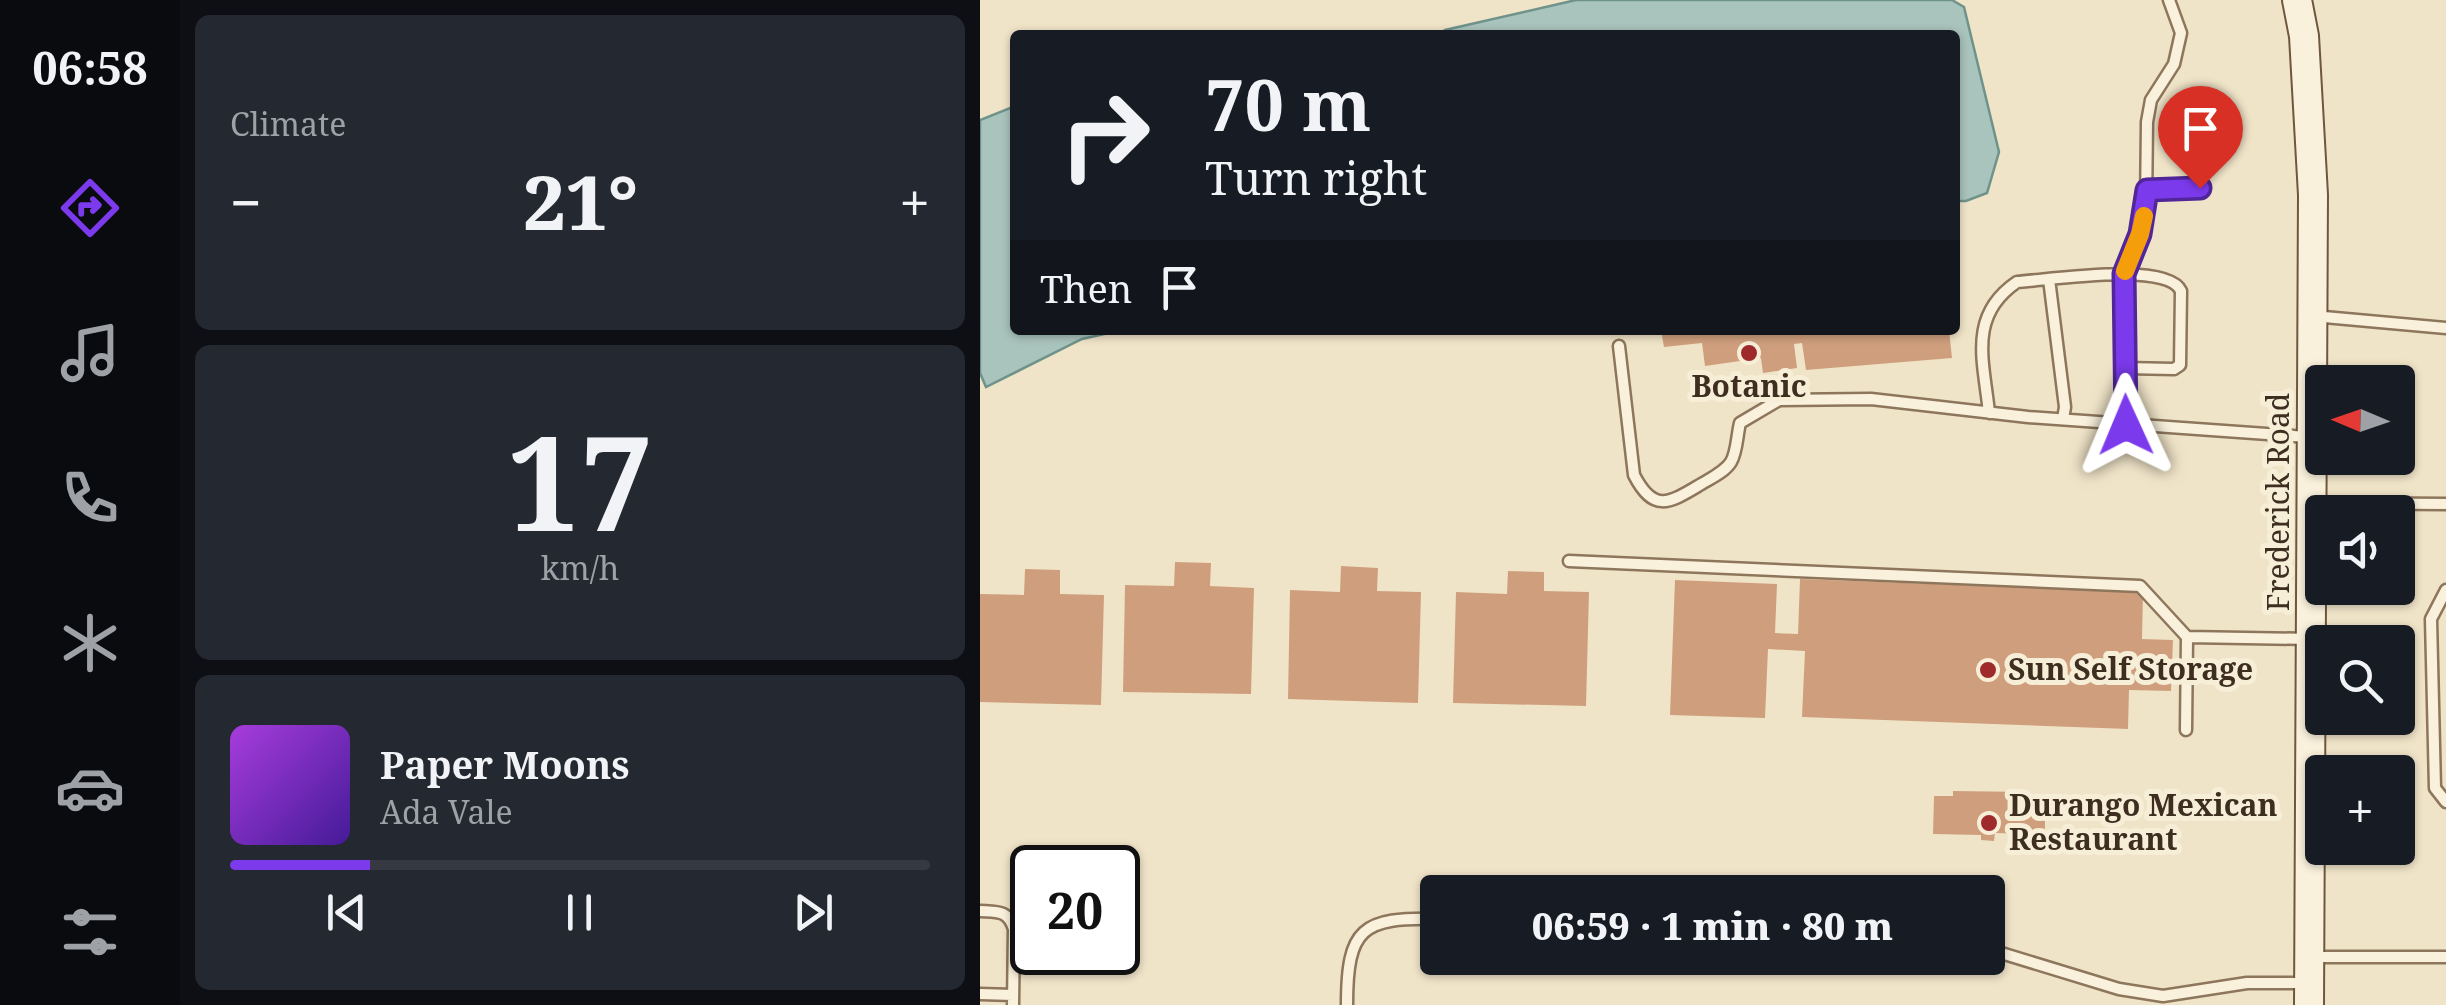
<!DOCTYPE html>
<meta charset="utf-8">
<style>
:root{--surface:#171b24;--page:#242831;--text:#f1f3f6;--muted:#9ea1a6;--line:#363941;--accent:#7c3aed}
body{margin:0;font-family:"Noto Serif",serif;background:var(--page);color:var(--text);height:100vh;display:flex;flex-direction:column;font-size:38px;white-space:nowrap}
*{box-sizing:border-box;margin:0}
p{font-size:32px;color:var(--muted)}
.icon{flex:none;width:55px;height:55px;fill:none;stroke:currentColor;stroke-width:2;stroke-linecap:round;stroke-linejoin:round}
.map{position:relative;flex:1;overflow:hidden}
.sheet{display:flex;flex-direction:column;gap:15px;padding:15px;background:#0d0f14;width:800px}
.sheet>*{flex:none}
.hud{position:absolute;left:30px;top:30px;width:950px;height:305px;border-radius:10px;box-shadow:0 2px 8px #0004;background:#171b24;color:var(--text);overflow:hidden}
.needle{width:65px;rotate:272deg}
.tools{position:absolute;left:1325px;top:365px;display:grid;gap:20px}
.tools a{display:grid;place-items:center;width:110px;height:110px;border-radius:10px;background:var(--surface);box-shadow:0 2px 8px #0004;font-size:50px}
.speed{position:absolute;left:30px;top:845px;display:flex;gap:20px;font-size:50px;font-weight:700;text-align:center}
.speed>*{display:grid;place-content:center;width:130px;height:130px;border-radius:50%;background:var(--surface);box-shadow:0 2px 8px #0004;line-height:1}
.speed .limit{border:5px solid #111;border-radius:15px;background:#fff;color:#111}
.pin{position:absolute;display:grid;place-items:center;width:85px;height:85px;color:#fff;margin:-102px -42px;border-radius:50% 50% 50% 0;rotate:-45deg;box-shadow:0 0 10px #0007}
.pin .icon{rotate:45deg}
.me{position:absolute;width:110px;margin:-55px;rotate:359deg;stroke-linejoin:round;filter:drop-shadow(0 0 8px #0008)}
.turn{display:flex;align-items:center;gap:35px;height:210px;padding:0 30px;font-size:45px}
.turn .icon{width:130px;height:130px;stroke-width:2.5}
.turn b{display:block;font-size:70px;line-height:85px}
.then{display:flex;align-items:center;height:95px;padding:0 30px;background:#0003;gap:20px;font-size:38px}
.big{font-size:75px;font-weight:800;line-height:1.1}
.sheet .tile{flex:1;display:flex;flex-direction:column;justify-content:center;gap:15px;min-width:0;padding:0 35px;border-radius:15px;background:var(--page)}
.sheet .dial{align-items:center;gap:0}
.dial b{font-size:130px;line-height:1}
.song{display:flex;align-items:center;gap:30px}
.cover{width:120px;height:120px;border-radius:15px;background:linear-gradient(135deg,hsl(280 70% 55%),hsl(260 70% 35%))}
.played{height:10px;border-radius:5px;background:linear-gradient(90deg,var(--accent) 20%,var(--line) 20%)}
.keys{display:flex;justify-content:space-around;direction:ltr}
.heat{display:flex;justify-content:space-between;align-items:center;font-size:55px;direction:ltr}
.trip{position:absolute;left:440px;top:875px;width:585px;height:100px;border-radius:10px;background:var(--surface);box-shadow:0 2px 8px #0004;font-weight:800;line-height:100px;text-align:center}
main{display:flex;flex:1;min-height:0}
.menu{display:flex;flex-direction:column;width:180px;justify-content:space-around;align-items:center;background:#090b0e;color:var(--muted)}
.menu .icon{width:70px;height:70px}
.menu .on{color:var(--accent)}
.menu b{font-size:45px;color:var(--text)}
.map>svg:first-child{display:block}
.water{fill:#a9c4bc;stroke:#6f938a;stroke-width:2.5}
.building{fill:#cf9f7d}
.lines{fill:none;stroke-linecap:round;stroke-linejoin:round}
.lane-casing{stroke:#8d765c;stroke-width:15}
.secondary-casing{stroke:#6f573f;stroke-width:32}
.lane{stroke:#faf1dc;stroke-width:10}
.secondary{stroke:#faf1dc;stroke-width:28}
.route-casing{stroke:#51269a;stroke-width:25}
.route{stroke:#7c3aed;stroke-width:18}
.slow{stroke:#f59e0b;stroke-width:18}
.poi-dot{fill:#9e2a2b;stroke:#f7eed8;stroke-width:4}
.labels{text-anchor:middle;stroke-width:10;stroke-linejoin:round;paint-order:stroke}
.poi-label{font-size:30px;font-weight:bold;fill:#3d2e20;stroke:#f7eed8;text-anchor:start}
.street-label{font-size:30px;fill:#3d2e20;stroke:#f7eed8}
</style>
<main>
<nav class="menu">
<b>06:58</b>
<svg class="icon on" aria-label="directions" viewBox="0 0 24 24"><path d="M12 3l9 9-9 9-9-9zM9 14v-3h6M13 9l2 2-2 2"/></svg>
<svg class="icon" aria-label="music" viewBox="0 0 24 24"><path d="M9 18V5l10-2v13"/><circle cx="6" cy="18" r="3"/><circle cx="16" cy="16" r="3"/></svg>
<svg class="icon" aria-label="phone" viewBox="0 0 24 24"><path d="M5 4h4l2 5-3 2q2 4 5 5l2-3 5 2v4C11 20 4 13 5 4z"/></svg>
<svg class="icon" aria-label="climate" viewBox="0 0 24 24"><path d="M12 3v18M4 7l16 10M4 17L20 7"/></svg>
<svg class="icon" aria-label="car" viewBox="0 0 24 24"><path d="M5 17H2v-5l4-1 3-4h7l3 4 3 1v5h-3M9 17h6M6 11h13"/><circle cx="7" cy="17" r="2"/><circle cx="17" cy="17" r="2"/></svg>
<svg class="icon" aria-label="filters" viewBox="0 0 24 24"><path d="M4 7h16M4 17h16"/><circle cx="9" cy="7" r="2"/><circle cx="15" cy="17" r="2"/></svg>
</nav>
<section class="sheet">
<div class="tile"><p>Climate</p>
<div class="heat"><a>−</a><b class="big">21°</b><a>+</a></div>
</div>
<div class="tile dial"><b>17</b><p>km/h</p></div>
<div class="tile">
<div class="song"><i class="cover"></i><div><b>Paper Moons</b><p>Ada Vale</p></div></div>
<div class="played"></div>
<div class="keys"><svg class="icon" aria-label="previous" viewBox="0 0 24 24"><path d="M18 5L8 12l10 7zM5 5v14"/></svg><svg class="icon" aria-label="pause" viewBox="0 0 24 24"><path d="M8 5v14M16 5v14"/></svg><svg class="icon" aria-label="next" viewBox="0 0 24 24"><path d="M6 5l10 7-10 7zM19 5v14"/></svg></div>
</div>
</section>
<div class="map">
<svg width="1466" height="1005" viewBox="0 0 1466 1005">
<rect width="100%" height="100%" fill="#f0e4c8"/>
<!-- water -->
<path class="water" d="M596,0h376l12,7 35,145 -12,41 -21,8h-11v-166h-509l-1,-5z
M35,106v224h107l-40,9 -96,48 -6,-14v-253z"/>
<!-- building -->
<path class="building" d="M681,330h288l3,28 -146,12 -4,-27 -8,1 3,24 -34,5 -2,-15 -56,8 -3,-23 -38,4z
M195,562l36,1 -1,23 44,2 -3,106 -128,-2 2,-107 49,1z
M361,566l37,2 -1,23 44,1 -3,111 -130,-4 2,-109 50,2z
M45,569l35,1v24l44,1 -3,110 -121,-3v-108l44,1z
M528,571l36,1v19l45,1 -3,114 -133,-3 3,-111 51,2z
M820,579l343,13 -1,47 31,1 -2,51 -42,-1 -1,39 -326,-12 3,-66 -37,-2 -3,69 -95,-3 5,-135 102,4 -2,49 23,1z
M973,791l75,1 -1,20h18v27h-16v-5l-34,-1 -1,8 -13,-1v-5l-48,-1 1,-38h19z"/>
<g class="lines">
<!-- lane casing -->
<g class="lane-casing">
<path id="lane" d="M1167,190l52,-2
M1069,279l16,128 -2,12
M1333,316l133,12
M639,346l15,129c19,37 34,29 64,11 11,-7 26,-13 33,-24 6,-10 6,-27 9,-39l39,-23 92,-1 157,18 280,20
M1009,413c-5,-51 -22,-97 28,-131 31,-2 151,-21 164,9l-1,74 -6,4 -49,-1
M1146,425l-2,-151 17,-39 5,-28 1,-85 4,-22 23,-36 7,-31 -12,-33
M1333,503l133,1
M589,561l571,25 47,51
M1466,590l-15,29 4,169 11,14
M1206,730l1,-93 123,2
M0,911c18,1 28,-1 34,18l-1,76
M1008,949l131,40 44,7 84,-13h61
M1330,957h136
M0,994l33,1
M367,1005c0,-77 15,-88 91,-86"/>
</g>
<!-- secondary casing -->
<g class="secondary-casing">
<path id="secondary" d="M1317,0l7,36 9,159 -4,810"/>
</g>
<!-- lane -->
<use href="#lane" class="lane"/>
<!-- secondary -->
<use href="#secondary" class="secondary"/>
</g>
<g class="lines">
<!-- route casing -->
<g class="route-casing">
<path id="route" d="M1146,425l-2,-151 16,-40 7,-44 53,-2"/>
</g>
<!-- route -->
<use href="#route" class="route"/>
<!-- slow -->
<path class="slow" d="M1145,271l15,-37 4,-18"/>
</g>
<!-- markers -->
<g class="poi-dot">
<circle cx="769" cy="353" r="10"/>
<circle cx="1008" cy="670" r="10"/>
<circle cx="1009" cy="823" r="10"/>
</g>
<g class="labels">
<!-- poi labels -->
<g class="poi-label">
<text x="769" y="397" text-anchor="middle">Botanic</text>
<text x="1028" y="680">Sun Self Storage</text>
<text x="1029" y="816">Durango Mexican<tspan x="1029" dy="34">Restaurant</tspan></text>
</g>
<!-- street labels -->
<g class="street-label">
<text transform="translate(1299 502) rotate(-90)" y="10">Frederick Road</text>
</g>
</g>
</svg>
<div class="tools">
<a><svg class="needle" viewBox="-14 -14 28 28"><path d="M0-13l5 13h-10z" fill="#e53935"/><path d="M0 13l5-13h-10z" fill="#9ea1a6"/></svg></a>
<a><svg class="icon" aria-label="sound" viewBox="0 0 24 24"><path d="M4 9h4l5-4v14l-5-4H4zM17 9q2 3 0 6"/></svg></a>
<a><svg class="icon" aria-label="search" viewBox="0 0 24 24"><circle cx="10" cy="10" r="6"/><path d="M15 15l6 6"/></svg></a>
<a>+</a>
</div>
<div class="speed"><div class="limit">20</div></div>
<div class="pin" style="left:1220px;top:188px;background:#d93025"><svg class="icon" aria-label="arrive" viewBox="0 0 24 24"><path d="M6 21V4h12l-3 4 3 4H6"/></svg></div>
<svg class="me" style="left:1146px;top:425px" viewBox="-20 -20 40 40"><path d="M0-17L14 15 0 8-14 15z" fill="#7c3aed" stroke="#fff" stroke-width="4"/></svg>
<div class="trip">06:59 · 1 min · 80 m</div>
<div class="hud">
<div class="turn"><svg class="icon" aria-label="right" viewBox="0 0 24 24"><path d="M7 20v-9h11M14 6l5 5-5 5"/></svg><div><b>70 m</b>Turn right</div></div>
<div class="then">Then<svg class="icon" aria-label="arrive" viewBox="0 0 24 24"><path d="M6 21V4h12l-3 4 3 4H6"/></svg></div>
</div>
</div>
</main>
